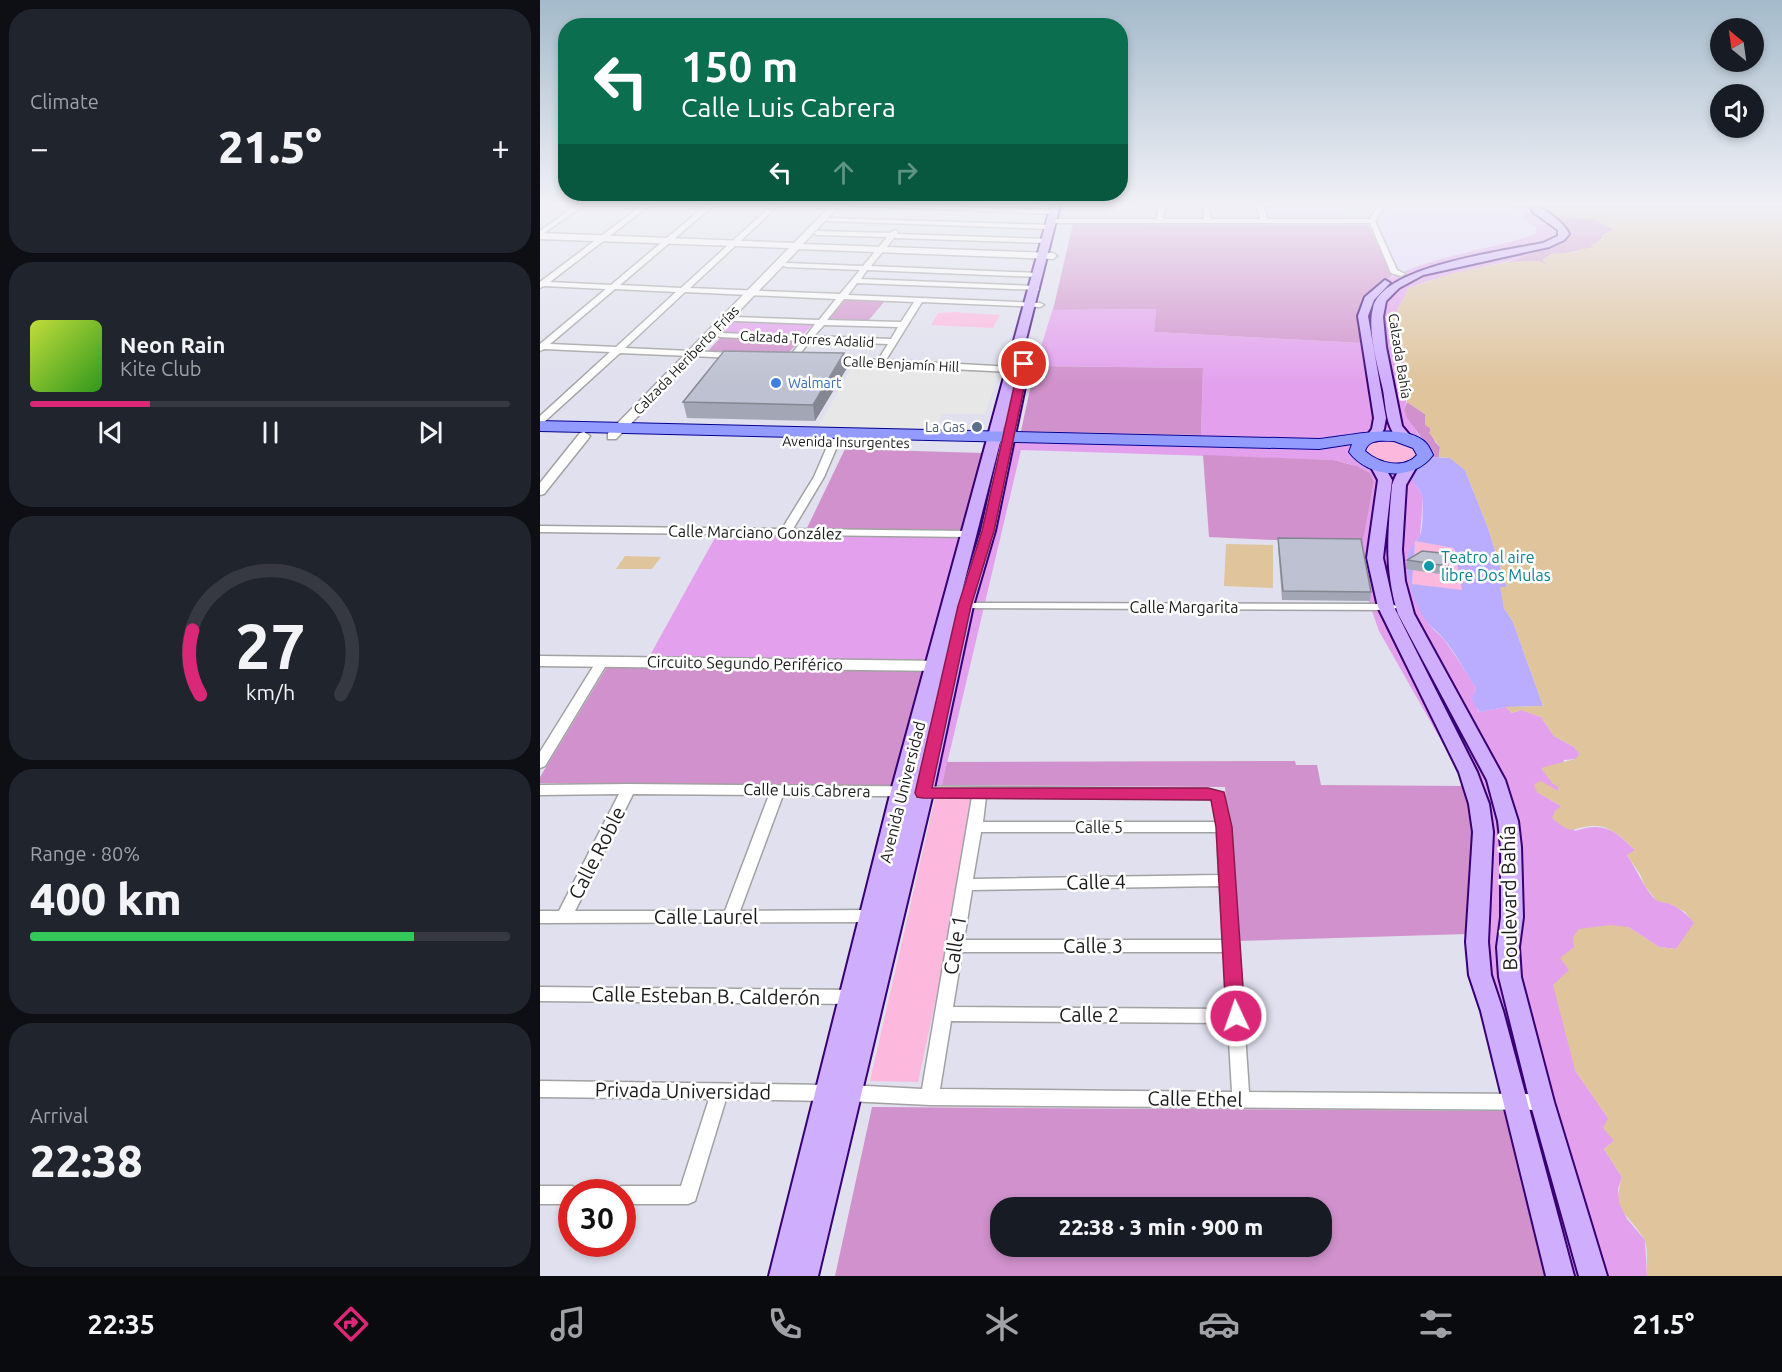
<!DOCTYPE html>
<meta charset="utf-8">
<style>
:root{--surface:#171b24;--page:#20242c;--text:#f1f3f6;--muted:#9ea1a6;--line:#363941;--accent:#db2777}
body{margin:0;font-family:Ubuntu,sans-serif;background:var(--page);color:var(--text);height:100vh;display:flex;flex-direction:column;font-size:22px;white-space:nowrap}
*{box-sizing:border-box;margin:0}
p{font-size:20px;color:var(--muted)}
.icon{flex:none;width:33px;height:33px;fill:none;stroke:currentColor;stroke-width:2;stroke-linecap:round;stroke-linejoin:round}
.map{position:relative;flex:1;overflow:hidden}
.drawer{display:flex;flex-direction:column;gap:9px;padding:9px;background:#0d0f14;width:540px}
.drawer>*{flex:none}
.hud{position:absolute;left:18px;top:18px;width:570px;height:183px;border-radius:24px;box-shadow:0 3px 9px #0003;background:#0b6e4f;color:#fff;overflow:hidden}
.needle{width:39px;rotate:331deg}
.buttons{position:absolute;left:1170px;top:18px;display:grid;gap:12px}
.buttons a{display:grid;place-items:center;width:54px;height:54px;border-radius:50%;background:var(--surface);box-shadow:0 3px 9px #0003;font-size:30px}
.speed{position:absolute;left:18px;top:1179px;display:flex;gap:12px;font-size:30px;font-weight:700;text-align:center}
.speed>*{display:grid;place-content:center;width:78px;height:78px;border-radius:50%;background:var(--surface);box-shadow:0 3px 9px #0003;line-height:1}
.speed .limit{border:9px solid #d22;background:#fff;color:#111}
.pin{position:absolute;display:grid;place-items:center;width:51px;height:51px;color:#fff;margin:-26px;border:3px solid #fff;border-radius:50%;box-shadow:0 2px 6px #0007}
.me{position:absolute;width:66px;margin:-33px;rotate:357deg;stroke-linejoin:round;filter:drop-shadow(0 0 4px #0008)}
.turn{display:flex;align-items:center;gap:21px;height:126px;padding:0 24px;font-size:27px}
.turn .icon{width:78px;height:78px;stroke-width:2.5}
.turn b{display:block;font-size:42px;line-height:51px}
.lanes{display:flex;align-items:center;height:57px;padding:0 24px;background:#0003;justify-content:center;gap:30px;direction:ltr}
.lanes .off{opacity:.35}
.big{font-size:45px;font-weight:800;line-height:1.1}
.drawer .tile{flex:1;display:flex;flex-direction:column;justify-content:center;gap:9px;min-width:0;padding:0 21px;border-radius:24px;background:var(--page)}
.drawer .dial{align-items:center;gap:0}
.dial svg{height:156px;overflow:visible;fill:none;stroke:var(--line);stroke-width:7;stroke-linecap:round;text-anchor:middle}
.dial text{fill:var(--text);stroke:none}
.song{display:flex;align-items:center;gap:18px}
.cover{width:72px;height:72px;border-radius:9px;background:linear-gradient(135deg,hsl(70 70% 55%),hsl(110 70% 35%))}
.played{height:6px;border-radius:3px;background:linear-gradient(90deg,var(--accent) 25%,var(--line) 25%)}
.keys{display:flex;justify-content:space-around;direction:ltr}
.heat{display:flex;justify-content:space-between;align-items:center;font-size:33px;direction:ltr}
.charge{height:9px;border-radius:4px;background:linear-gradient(90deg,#34c759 80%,var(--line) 0)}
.trip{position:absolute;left:450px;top:1197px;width:342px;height:60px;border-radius:24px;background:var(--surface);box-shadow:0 3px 9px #0003;font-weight:800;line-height:60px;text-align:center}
.tab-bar{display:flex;height:96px;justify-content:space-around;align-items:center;background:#090b0e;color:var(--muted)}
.tab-bar .icon{width:42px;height:42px}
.tab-bar .current{color:var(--accent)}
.tab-bar b{font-size:27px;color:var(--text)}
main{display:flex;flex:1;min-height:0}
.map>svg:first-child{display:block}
.education{fill:#e6d8ff}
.grass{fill:#e3a1ed}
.forest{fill:#d191cc;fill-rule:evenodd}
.sand{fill:#baadff}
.park{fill:#fdb8de}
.parking{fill:#e7e7e7}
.water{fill:#dfc49c}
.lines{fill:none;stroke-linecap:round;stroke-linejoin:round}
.minor-casing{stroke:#a2a2a2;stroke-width:3}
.tertiary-casing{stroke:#a2a2a2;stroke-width:3}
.secondary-casing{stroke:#370075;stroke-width:4}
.primary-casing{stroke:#050093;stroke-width:2}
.minor{fill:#fff;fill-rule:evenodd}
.tertiary{fill:#fff;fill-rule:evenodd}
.secondary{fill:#cfaefe;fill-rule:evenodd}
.primary{fill:#949bff;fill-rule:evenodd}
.wall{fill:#a3a6b4}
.shaded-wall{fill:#848792}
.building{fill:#bdc1d1;stroke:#848792;stroke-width:1.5}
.route{fill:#db2777;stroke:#8e194d;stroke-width:1.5}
.shop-dot{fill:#3f7fe0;stroke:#fff;stroke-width:2}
.service-dot{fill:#5c6f8a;stroke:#fff;stroke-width:2}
.culture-dot{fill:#0f9aa8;stroke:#fff;stroke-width:2}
.labels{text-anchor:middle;stroke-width:5;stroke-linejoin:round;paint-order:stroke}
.far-street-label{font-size:14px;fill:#1b1b1b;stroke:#fff}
.far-shop-label{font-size:14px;fill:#366cbe;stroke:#fff;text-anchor:start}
.far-service-label{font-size:14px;fill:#4e5e75;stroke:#fff;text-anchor:end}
.street-label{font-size:16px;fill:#1b1b1b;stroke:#fff}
.culture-label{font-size:16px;fill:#0d838f;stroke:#fff;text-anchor:start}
.near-street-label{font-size:20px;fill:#1b1b1b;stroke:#fff}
</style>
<main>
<section class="drawer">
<div class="tile"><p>Climate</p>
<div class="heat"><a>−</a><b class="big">21.5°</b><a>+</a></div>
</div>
<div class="tile">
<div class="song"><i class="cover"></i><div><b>Neon Rain</b><p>Kite Club</p></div></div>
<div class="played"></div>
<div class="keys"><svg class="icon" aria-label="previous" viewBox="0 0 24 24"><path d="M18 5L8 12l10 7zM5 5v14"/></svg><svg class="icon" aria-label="pause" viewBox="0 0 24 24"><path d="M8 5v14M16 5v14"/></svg><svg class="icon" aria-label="next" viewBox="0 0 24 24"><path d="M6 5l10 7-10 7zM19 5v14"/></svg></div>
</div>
<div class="tile dial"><svg viewBox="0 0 100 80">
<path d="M14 69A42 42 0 1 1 86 69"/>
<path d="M14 69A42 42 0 0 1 10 36" stroke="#db2777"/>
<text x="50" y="56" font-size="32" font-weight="700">27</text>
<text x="50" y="72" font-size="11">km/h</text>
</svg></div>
<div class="tile"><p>Range · 80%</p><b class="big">400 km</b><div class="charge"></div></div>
<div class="tile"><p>Arrival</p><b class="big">22:38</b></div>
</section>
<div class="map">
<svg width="1242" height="1276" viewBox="0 0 1242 1276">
<rect width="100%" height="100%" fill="#e0e0ee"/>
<!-- education -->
<path class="education" d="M724,205h92l-12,9 2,6h-78z
M848,205h128l3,7 20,15v7l-143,36 -19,-51 1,-8z"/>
<!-- grass -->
<path class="grass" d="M976,205h30c2,11 18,18 22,31l-3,6c-50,23 -106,26 -156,46l-17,32 13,45c-4,15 5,30 -1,45l25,43 -18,23 12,21 -3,39c-22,20 -6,67 9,88 4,6 11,10 16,17 11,15 21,31 31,47l-2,5 4,19 28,-5 6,6 9,-3 20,7 13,19 20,11 6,7 -4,5 -12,1 -6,32h-21l24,14 14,25c30,-10 39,-1 61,20l-9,4c8,12 19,36 28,44 4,3 9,3 13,4 11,4 19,12 27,20l-19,26 -17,-2 -31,-20 -53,20 -6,23 6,100 33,48 6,23 -10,8 18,28 -4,12 2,15 7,15 18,21 2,36h-93l-64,-233 -23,-257 -88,-155 -14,-40 -5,-43 14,-66c-8,-17 -25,-18 -42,-22l-311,-10 -79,335 -43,1 30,-113 -286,-5 74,-134 90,-6 155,3 21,-78 38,-22 180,4 2,-67 -168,-2 18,-58v2l103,-1 -2,23 206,11c0,-10 -3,-22 -1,-32 9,-49 138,-60 178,-78l-1,-6 -10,-6z
M195,320l79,3 -15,16 -77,-5z"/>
<!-- forest -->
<path class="forest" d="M1018,215l36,4 19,10 -22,19 -40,8 -8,5 8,6 -12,-6 -31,1 57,-20 3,-6 -2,-7 -12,-13z
M533,224l295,1 24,51c-32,20 -35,30 -31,67l-207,-11 2,-23 -103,1z
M306,299l39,2 -18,21 -40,-2z
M181,337l80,3 -15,15 -79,-3z
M495,366l168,2 -2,67 -180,-4z
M867,402l18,12 10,28 5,5 -1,10 -11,2 -3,-16 -17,-24 -4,-9z
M305,449l138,4 -21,78 -155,-3z
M663,455l130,5 24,6 13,7 4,9 -12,62 -2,4v-4l-151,-7z
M67,667l323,5 -31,114 -359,-3v-6z
M755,761l1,4h21l4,20 146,1 8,43 -8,105 -231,7 -11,-154 -283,-2 5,-23z
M332,1107l641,4 41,165h-719zM460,1208h322v38h-322z"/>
<!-- sand -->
<path class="sand" d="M894,457l16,1 15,12 23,58 19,60 -6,-1 3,21 9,14 30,84 -37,1 -27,5 -7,-13 4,-11c-11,-16 -20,-35 -33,-50 -5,-6 -11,-10 -16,-16 -13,-17 -21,-44 -19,-65 1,-9 6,-13 11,-20 5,-7 3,-27 4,-36 0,-18 -32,-26 11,-44z"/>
<!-- park -->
<path class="park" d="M413,312l47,3 -7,13 -62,-3 7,-12z
M846,438l29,9 2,8c-14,18 -39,6 -55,-3l3,-8z
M875,541l39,7 8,42 -50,-6z
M434,797l-22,127 -34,158 -48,-1 65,-283z"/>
<!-- parking -->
<path class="parking" d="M312,367l148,3 -15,44h-43l-7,15 -117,-2z"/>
<!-- water -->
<path class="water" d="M1006,205h236v1071h-135c-1,-10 2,-29 -3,-37 -14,-25 -33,-26 -22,-62l-18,-28 10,-8 -11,-13 5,-10 -33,-48 -22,-85 16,-15 -9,-12 14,-11 -1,-10 6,-8 31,-4 18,2 31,20 17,2 18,-26 -9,-11 -14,-8 -14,-3 -12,-15 -5,-12 -13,-19 8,-5c-12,-11 -25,-26 -44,-24 -22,2 -18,10 -39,-8l3,-7 6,-5 -24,-14 -3,-8 7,-3 17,10v-4l-6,-4 -11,-15 34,-9 5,-5 -6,-7 -20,-11 -13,-19 -20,-7 -9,3 -6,-6 37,-1 -30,-84 -9,-14 -4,-21h7l-19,-59 -23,-58 -15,-12 -11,-1 1,-10 -11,-14 2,-4 -6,-4v-11l-18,-12 -4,-30 2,-7 -13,-45 17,-32 45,-15 54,-11 31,-1 12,6 -8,-6v-2l8,-5 25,-2 5,-3 10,-1 2,-2 -3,-1 13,-5 -2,-4 12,-7 -19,-10 -40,-3 -7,-6z
M686,544l47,1v43l-49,-2z
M85,556l36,1 -9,12h-36z"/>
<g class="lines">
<!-- minor casing -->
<g class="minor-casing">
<path id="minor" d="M36,205h8l-44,31v-5z
M102,205h8l-100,77 61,3 95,-80h8l-94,80 61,3 91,-83h7l-89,83 150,6 20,-24 -74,-3 -4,-2 4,-2 77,3 24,-29 -70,-2 -3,-2 3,-2 73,2 5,-3 3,2 -1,2 151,5 3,2 -3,2 -154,-5 -23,28 167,7 4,2 -4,2 -171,-7 -6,9 175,7h3v4l-182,-7 -9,12 192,8 4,2 -4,2 -118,-5 -36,58 128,7 1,2 -4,3 -181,-9 -4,-3 4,-3 48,3 10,-16 -78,-3 -15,19 -3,1 -4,-3 14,-17 -82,-4 -4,-2 4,-2 86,3 9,-12 -80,-3 -4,-2 4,-2 84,3 17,-21 -151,-7 -60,56 109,5 3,1v4l-117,-5 -77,70 -3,1v-8l70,-64 -66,-3 -4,2v-7l66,-55 -62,-3 -4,2v-6zM75,289l61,3 -60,55 -66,-3zM304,299l70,3 -13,20 -74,-2zM284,325l74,2 -7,12 -77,-3z
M308,205h73l133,5 3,2 -3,2z
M619,205h6l-2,14h41l-1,-14h6l2,14h49l-3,-14h6l4,14h103c5,-10 8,-14 20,-14l-9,6 -6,10 22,49 8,4 -4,2 -10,-3 -21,-50h-318l-3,-2 3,-2h104z
M289,218l222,7 3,2 -3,2 -224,-8 -1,-1z
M294,439l5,3 -15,35 -31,52 177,2 5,3 -5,3 -430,-5v-6l242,3 32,-52 15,-35z
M425,603l427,1 6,3 -6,3 -431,-2 -2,-2z
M62,658l6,4 -63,104 -5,2v-16l56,-90z
M89,784l579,5 15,4 8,34 18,265 293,2 6,2 3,6 -3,6 -6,2 -612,-5 -82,-4 -6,-3 -3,-5 3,-5 6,-3 74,4 50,-292 -189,-2 -43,116 132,-1 5,2 3,4 -3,4 -5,2 -332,1v-12h19l60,-117 -79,1v-10zM93,794l136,1 -44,116h-150zM446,797l222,2 4,1 4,22h-233zM441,832h236l2,43 -246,4zM680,886l3,54h-259l8,-50zM422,952h262l3,57 -274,-2zM411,1021l277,2 4,69 -292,-3z
M0,987l314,3 6,2 2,5 -2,5 -6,2 -314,-3z
M0,1081l287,4 6,3 3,5 -3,5 -6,3 -101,-2 -31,102 -7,3h-66v-12h-8l1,-3 7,-3h59l28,-87 -169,-2z
M0,1186h32l7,3 1,3h-8v12h-32z"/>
</g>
<!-- tertiary casing -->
<g class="tertiary-casing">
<path id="tertiary" d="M291,205h9l-37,39 250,9 4,3 -4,3 -254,-10 -183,190h-8v-6l181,-185 -249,-9v-6l254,10z
M44,432l6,4 -2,3 -44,55 -4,1v-12l40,-50z
M0,656l404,5 8,5 -8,5 -404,-5z"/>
</g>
<!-- secondary casing -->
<g class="secondary-casing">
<path id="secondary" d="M511,205h9l-38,150 7,1 2,2 -36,173 -22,75 -40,187 -115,483h-49l122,-485zM465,423l-24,108 -19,60z
M990,205c11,0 34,17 39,29l-5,6 -15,7 -126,28 -24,13 -13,13 -3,16 3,30 16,79 10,12 -7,4c-19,-5 -19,-36 -22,-52 -5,-23 -16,-60 -10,-82 9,-42 132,-57 170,-65l15,-7v-6l-25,-18z
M845,280l5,3 -16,17 -6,16 18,102 -2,11 -6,11 -5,1 -7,-4 6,-8 2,-11 -16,-102 7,-19z
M837,461l5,1 10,18 -9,78 11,49 83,165 12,32 4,28 -5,110 3,33 12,36 71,265h-28l-65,-265 -12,-36 -3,-33 7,-110 -4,-28 -10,-32 -81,-165 -11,-49 11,-78 -8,-15z
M870,462l7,4 -11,19 -4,65 3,31 9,33 91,166 13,41 3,26 2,70 -4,30 2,30 33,125 53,174h-28l-49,-174 -31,-125 -2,-30 4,-30v-70l-3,-26 -11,-41 -89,-166c-14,-43 -10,-84 -6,-129 3,-9 9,-21 18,-23z"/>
</g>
<!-- primary casing -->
<g class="primary-casing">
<path id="primary" d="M0,421l779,18c26,-2 86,-18 107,4 3,3 5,8 7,12 -19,27 -65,23 -84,-3l3,-8 -33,5 -779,-18zM854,441l19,7 4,7c-13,15 -39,8 -52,-4 4,-13 18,-10 29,-10z"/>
</g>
<!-- minor -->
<use href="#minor" class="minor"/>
<!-- tertiary -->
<use href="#tertiary" class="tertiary"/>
<!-- secondary -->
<use href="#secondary" class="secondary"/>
<!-- primary -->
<use href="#primary" class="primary"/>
</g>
<!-- wall -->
<path class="wall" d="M304,353l3,15 -32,53 -128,-3 -4,-16z
M738,538l93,54 -1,9 -88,-1 -4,-53z
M882,551l26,17 -8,6 -34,-5 1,-9z"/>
<!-- shaded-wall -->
<path class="shaded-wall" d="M304,353l3,15 -32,53 -2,-16z
M909,559l-1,9 -8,6 1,-9z"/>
<!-- building -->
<path class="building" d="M184,351l120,2 -31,52 -130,-3z
M738,538l83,1 10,53 -88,-1z
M882,551l19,2 8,6 -8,6 -34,-5z"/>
<!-- sky -->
<linearGradient id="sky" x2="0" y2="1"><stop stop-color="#a4baca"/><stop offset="0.53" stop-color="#f1f1f7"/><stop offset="1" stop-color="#f1f1f7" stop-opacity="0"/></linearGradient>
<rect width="1242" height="384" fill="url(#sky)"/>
<!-- route -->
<path class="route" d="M484,361l5,3 -35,167 -23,75 -39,182h276l16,4 8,35 13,189 -3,5 -6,3 -7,-3 -3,-5 -10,-189 -5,-27 -288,-2 -6,-1 -2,-4 43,-187 24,-75 37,-167z"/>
<!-- markers -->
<circle class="shop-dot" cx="236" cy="383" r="6"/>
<circle class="service-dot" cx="437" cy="427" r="6"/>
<circle class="culture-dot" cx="889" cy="566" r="6"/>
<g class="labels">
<!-- far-street labels -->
<g class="far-street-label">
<text transform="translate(267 339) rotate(3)" y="5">Calzada Torres Adalid</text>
<text transform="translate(860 356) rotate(81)" y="5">Calzada Bahía</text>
<text transform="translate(146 360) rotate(-46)" y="5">Calzada Heriberto Frías</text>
<text transform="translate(361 364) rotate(3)" y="5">Calle Benjamín Hill</text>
<text transform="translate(306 442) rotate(1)" y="5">Avenida Insurgentes</text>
</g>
<!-- far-shop labels -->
<g class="far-shop-label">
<text x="248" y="388">Walmart</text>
</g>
<!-- far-service labels -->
<g class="far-service-label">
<text x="425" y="432">La Gas</text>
</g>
<!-- street labels -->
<g class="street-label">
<text transform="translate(215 532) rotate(1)" y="6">Calle Marciano González</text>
<text x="644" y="613">Calle Margarita</text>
<text transform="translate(205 663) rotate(1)" y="6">Circuito Segundo Periférico</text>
<text transform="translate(267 790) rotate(1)" y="6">Calle Luis Cabrera</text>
<text transform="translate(362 792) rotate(-76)" y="6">Avenida Universidad</text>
<text x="559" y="833">Calle 5</text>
</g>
<!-- culture labels -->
<g class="culture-label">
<text x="901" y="563">Teatro al aire<tspan x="901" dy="18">libre Dos Mulas</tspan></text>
</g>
<!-- near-street labels -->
<g class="near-street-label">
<text transform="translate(57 853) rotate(-63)" y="7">Calle Roble</text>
<text transform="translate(556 882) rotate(-1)" y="7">Calle 4</text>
<text transform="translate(969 898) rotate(-91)" y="7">Boulevard Bahía</text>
<text x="166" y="924">Calle Laurel</text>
<text transform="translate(415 945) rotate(-81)" y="7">Calle 1</text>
<text x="553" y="953">Calle 3</text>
<text transform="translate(166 996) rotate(1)" y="7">Calle Esteban B. Calderón</text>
<text x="549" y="1022">Calle 2</text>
<text transform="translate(143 1091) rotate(1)" y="7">Privada Universidad</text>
<text transform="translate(655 1099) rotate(1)" y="7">Calle Ethel</text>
</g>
</g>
</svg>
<div class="buttons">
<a><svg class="needle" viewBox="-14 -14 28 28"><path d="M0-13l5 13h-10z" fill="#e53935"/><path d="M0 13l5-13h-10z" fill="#9ea1a6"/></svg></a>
<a><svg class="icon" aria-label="sound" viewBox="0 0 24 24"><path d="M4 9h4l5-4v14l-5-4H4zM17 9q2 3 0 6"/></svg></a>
</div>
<div class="speed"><div class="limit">30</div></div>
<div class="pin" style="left:484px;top:364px;background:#d93025"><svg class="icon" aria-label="arrive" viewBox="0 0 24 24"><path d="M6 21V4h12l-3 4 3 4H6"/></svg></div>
<svg class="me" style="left:696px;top:1016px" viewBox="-20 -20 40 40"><circle r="17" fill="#db2777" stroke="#fff" stroke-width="3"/><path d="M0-11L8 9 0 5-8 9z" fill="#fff"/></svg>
<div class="trip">22:38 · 3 min · 900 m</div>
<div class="hud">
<div class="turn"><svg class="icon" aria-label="left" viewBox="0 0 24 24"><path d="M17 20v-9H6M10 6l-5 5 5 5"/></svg><div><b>150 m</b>Calle Luis Cabrera</div></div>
<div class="lanes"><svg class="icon" aria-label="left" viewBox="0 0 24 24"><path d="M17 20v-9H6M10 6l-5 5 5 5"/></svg><svg class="icon off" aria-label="ahead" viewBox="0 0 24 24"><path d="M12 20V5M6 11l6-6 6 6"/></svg><svg class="icon off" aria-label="right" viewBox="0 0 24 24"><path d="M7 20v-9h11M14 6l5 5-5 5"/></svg></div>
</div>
</div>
</main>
<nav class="tab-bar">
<b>22:35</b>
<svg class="icon current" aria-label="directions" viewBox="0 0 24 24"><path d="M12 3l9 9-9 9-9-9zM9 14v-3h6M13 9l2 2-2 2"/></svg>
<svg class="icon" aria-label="music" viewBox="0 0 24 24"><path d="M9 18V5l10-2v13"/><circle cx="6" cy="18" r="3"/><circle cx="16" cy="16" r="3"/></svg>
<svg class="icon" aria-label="phone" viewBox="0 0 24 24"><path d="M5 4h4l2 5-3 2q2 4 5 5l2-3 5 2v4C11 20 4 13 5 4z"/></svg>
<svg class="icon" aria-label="climate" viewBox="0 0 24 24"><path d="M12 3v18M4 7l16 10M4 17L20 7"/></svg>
<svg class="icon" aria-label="car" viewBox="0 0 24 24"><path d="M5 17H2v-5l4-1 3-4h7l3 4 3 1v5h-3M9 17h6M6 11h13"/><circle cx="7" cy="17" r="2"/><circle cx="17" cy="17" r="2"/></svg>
<svg class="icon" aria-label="filters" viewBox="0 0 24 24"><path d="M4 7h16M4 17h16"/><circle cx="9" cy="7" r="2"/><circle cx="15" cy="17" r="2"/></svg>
<b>21.5°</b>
</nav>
